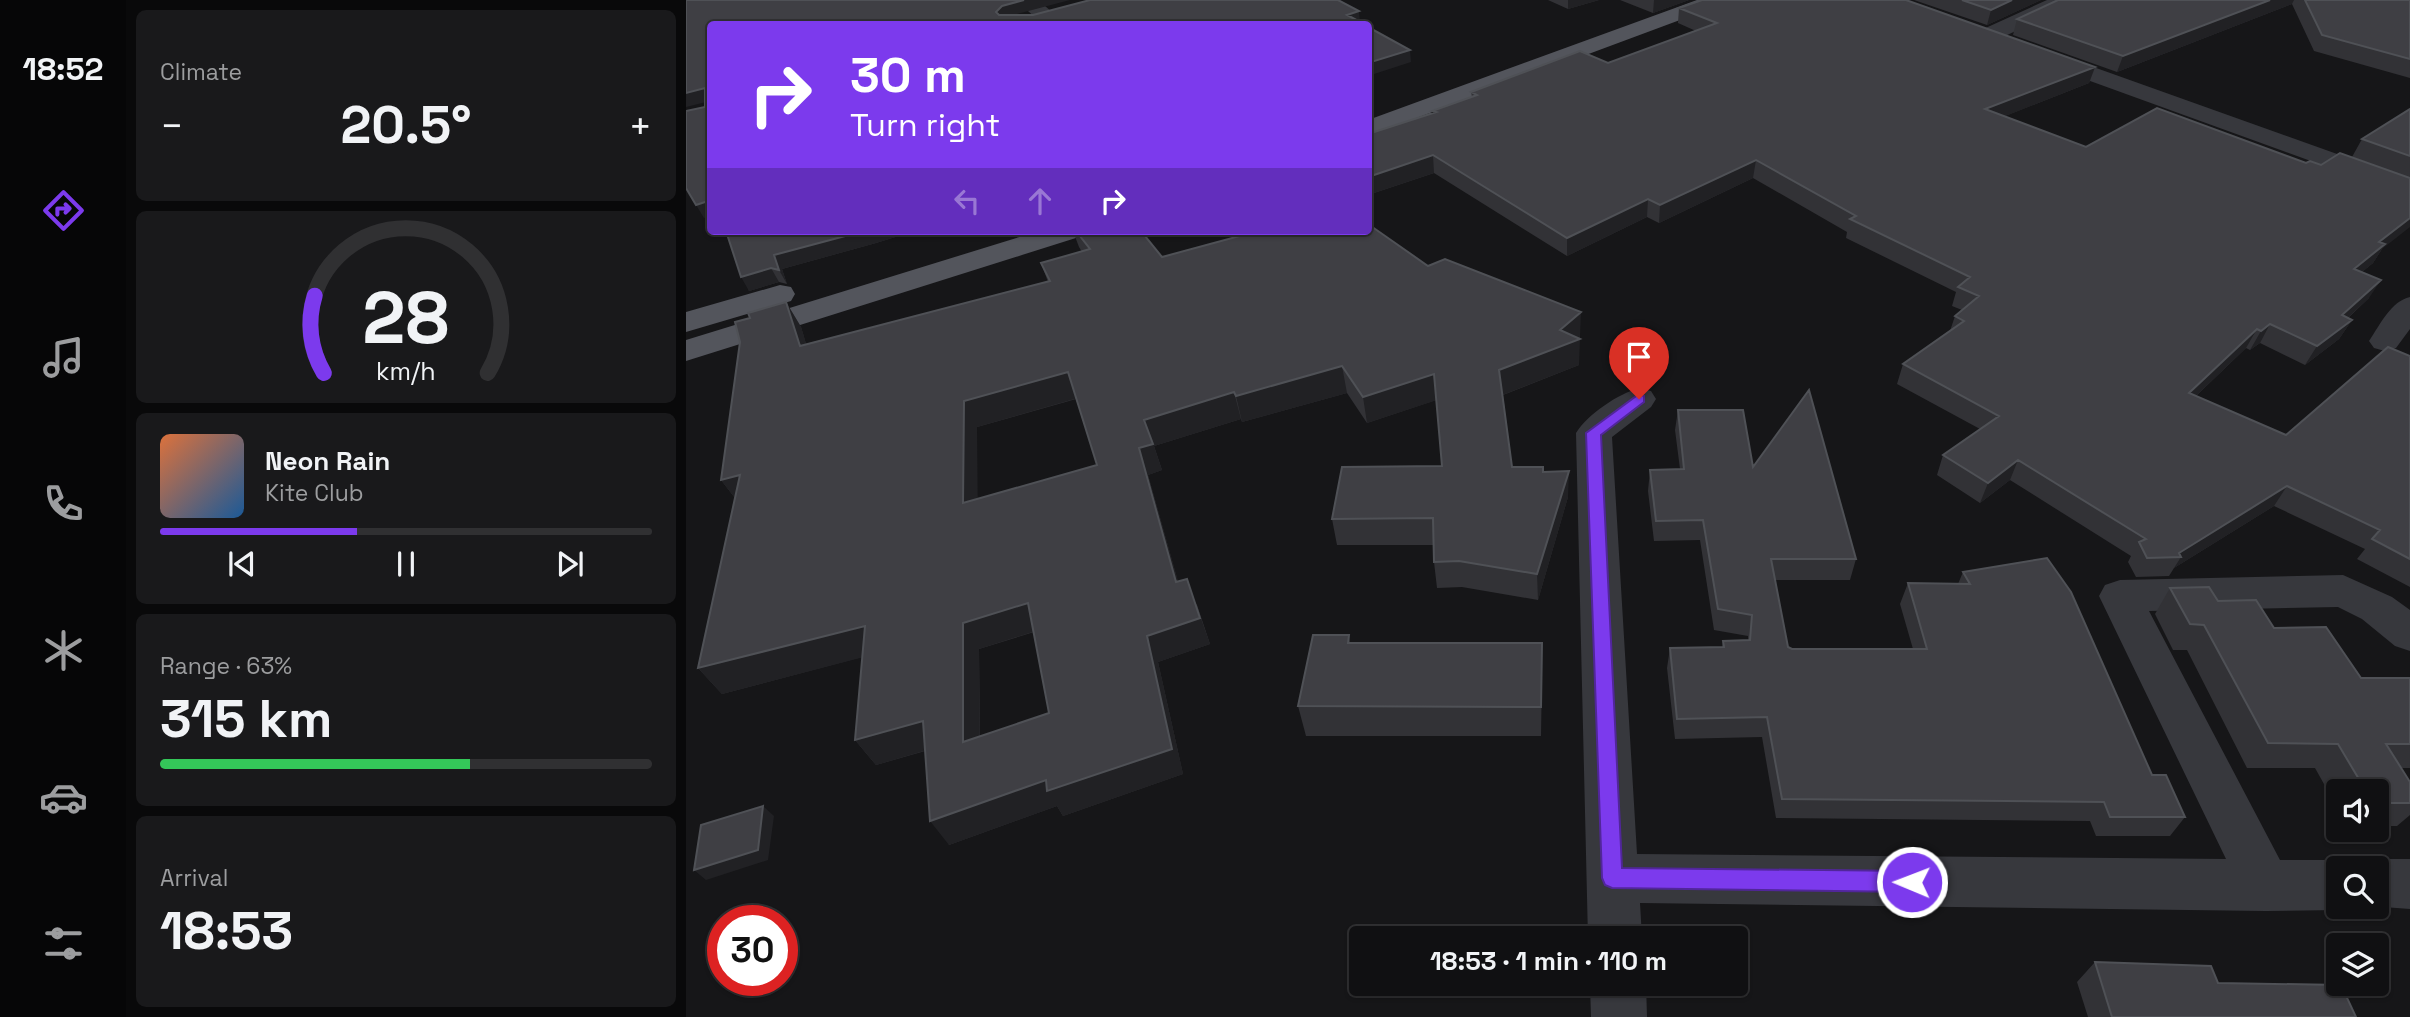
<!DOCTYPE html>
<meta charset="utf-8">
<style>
:root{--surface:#101012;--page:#19191b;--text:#f1f3f6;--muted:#9c9d9f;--line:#303032;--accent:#7c3aed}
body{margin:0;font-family:"Space Grotesk",sans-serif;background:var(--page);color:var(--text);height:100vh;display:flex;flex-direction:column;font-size:26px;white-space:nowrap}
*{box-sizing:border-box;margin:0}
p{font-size:23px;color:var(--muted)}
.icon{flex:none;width:38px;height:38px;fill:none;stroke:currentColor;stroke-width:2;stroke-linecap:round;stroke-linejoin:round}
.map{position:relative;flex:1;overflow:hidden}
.side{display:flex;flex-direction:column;gap:10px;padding:10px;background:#09090a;width:560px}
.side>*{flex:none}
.top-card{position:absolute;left:21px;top:21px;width:665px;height:214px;border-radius:7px;box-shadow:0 2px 5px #0004,0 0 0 2px var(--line);background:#7c3aed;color:#fff;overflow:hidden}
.fabs{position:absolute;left:1640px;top:779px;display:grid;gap:14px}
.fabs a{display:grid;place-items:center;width:63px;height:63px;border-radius:7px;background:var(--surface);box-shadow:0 2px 5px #0004,0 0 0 2px var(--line);font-size:35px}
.speed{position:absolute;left:21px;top:905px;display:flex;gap:14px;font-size:35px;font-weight:700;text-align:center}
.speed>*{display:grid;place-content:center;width:91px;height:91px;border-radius:50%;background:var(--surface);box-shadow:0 2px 5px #0004,0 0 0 2px var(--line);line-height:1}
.speed .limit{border:10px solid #d22;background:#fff;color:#111}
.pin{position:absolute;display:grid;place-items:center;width:60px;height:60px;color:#fff;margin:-72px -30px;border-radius:50% 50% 50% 0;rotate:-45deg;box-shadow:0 0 7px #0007}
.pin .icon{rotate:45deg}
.me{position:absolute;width:77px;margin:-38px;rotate:271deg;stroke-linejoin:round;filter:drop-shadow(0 0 5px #0008)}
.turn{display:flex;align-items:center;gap:24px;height:147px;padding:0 28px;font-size:32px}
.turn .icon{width:91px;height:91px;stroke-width:2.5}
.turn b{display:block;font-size:49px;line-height:60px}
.lanes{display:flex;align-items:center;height:66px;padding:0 28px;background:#0003;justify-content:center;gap:35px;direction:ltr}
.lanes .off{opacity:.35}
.big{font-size:52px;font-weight:700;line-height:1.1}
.side .card{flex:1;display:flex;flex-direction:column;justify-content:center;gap:10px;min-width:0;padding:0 24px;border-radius:10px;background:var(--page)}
.side .dial{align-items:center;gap:0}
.dial svg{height:182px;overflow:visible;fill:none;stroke:var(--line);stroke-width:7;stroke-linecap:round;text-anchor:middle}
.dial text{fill:var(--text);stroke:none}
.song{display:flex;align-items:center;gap:21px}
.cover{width:84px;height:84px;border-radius:10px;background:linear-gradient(135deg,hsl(20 70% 55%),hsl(210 70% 35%))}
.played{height:7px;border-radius:4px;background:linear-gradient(90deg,var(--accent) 40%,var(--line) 40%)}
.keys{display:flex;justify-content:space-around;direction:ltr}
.heat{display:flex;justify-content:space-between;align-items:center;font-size:38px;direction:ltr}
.charge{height:10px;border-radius:5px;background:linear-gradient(90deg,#34c759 63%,var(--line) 0)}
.trip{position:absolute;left:663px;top:926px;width:399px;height:70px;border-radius:7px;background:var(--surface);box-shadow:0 2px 5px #0004,0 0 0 2px var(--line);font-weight:700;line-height:70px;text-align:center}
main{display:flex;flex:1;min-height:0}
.menu{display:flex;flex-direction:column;width:126px;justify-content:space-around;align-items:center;background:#060607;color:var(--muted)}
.menu .icon{width:49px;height:49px}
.menu .on{color:var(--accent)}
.menu b{font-size:32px;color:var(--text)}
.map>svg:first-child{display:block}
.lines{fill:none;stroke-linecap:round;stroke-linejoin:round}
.minor{fill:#37383d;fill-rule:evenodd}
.major{fill:#53555c;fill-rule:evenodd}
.wall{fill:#323236;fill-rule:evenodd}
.shaded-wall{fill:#212124}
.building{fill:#3f3f44;stroke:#4f5156;stroke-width:2;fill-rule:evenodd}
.route{fill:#7c3aed;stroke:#51269a;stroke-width:2}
</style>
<main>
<nav class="menu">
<b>18:52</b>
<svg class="icon on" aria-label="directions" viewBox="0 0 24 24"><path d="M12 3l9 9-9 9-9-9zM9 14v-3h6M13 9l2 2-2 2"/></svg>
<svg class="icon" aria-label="music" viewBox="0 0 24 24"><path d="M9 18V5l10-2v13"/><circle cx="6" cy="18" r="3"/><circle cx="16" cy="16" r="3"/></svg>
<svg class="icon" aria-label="phone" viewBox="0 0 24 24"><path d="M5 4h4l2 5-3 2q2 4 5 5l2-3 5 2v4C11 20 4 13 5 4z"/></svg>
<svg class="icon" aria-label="climate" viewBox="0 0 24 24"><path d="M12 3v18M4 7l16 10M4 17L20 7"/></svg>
<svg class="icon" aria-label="car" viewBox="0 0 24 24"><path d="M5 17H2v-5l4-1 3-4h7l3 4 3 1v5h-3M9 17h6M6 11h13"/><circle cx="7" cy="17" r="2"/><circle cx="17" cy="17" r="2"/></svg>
<svg class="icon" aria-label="filters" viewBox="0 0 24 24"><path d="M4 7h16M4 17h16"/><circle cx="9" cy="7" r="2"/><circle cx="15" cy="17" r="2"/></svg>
</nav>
<section class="side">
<div class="card"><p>Climate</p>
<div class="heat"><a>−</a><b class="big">20.5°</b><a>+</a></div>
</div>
<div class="card dial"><svg viewBox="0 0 100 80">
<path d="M14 69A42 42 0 1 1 86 69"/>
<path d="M14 69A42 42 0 0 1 10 35" stroke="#7c3aed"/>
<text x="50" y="56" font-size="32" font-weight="700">28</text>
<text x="50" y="72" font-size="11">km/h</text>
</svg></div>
<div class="card">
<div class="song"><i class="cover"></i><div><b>Neon Rain</b><p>Kite Club</p></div></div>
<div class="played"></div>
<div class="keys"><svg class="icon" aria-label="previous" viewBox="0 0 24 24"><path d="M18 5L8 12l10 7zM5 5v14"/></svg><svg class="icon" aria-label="pause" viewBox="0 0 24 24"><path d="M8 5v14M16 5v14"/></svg><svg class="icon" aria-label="next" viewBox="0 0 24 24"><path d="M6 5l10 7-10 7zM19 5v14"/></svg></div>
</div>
<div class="card"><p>Range · 63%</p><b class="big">315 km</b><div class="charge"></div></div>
<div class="card"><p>Arrival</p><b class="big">18:53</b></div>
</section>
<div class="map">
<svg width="1724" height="1017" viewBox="0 0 1724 1017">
<rect width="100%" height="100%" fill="#161618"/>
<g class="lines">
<!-- minor -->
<path class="minor" d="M329,0h23l28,24h-23z
M1361,0h27l-3,4 -76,37h-16l-3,-5 3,-5z
M1357,49l367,131v17l-375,-136 -3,-5 3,-5z
M1724,297v32l-14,19 -11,3 -11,-3 -5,-7c11,-16 22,-40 41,-44z
M953,388l12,3 5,8 -5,8 -39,30 25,417 589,5 -127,-263 6,-11 15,-5 223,-5 49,22 18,13v41l-15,-5 -33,-27 -24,-12 -189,4 131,249h58l18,7 -18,1v38h8l-8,4 -72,1 -626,-8 2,35h-54l-12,-505c12,-19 42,-39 63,-45z
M1690,859h34v50l-40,-3h6v-38h-19z
M904,984h56l1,33h-56z"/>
<!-- major -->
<path class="major" d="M1011,0h29l-3,4 -355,132v-16z
M353,231h44l-4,6 -393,124v-21z
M94,285l11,2 4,7 -4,7 -105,31v-20z"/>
</g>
<!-- wall -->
<path class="wall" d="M862,0h51l-31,9z
M934,0h69l-36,13z
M1228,0h127l-54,25z
M1372,0h352v78l-96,-27 -22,-47 -175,68 -104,-37 4,-16z
M993,8l416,59 -6,16 -84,33 81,31 296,102 -9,14 -11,9 7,26 -21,20 4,2 -13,19 -34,26 -45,-22 -10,7 -4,-2 -50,48 90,39 124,-79v231l-53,-28 8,-10 -91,-43 -100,62 -5,8 -33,1 -8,-15 3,-6 -121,-76 -30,23 -43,-28 6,-20 37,-26 -83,-45 6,-20 47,-33 5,-15 7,-6 -10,-4 4,-14 -110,-54 1,-6 -94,-54 -94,45 -12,-6 -80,39 -133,-83 -66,22 65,-82 -1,-2 40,-14 -1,-5 137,-29 88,-32 -18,-8z
M1724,109v69l-58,-21 10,-18z
M40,231h189l-39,12 -94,26 5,15 -8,-2 -30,9z
M387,231h68l21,26 86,-23 -3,-3h123l60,35 152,71 -1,2v26l-76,30 9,72 31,5 25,25 -30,103 -76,-13 -25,1 -3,-26 -1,-17h-96l-5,-26 110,-53 -6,-66 -69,23 -20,-30 -105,29 -1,-3 -87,27 8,24 -14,5 30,107 19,23 13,39 -52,18 25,112 -120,42 -6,-10 -108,39 -24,-94 -49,14 -21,-25 7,-83 -140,37 -24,-26 37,-170 -14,-18 29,-162 36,-16 15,25 5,17 242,-62 -7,-19 41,-11 -3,-5zM390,399l21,66 -120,34v-72zM348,632l15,81 -69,23 -1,-87z
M992,410l75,57 103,92 -6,21h-75l13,67 4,2h121l-13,-45 8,-21 50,1 5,-12 189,203 33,42 -15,19h-74l-6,-15 -314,-3 -14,-81 -87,2 -8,-71 3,-20 52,-1 1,-6 25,-1v-4l-34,-6 -14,-90 -46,1 -6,-50 2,-21 30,-1 -5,-39z
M1484,588l48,13 56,27 87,50h49v90h-9l9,14v33l-13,11h-21v-35h-38v18l-23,-41h-68l-60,-118h-14l-18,-36z
M663,635l1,8 192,31 -1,62h-235l-8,-30z
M1409,962l123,21 138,34h-268l-11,-35z"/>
<!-- shaded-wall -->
<path class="shaded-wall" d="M338,0h46l-64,17 -6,7 -4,-12 6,-6z
M882,0h31l-31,9z
M968,0h35l-36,13z
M1326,0h29l-54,25 4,-15z
M1584,0h24l-2,4 -175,68 6,-16z
M673,11l1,12 -13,-8z
M724,50l1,12 -43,14v-13z
M1409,67l-6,16 -109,43 5,-17z
M19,88l5,13 -24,6v-14z
M747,155l1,18 -66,22v-18z
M1070,160l-3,18 -94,45 1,-18z
M962,199l-1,18 -80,39v-18z
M22,201l2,4v11l-6,2 -8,-13z
M1724,218v9l-28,22 -9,14 -31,25 12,-19 25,-27z
M178,231h51l-39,12 -94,26 5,15 -8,-14 -5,-15z
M85,268l8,14 -30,9 -8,-14z
M1695,280l-12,18 -39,36 12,-19z
M100,302l15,25 14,45 -15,-26z
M895,312l-1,25 -3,4 3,-2 -1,26 -79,31 -1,-26 61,-40z
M1666,320l-13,19 -34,26 12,-19z
M1584,324l-10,19 -10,7 11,-19z
M1571,329l-11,19 -68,65 11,-20z
M656,366l5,27 -105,29 -6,-26z
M382,372l10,26 -101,29 1,102 -15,-26 1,-102z
M748,374l3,26 -70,23 -4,-26z
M548,392l7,27 -87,27 8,24 -14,5 38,134 -10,-27 -37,-134 5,-28z
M1332,460l-8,20 -30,23 8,-20z
M883,471l-1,26 -30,103 -1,-26z
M54,475l1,31 -20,-26z
M1601,486l-13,20 -100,62 7,-11 -2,-4z
M501,579l23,65 -52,18 25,112 -120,42 -6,-10 -108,39 -19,-24 217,-185z
M342,603l14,26 -63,20 1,118 -17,-25v-119z
M179,626l18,26 -161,42 -24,-26z
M237,721l18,25 -65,19 -21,-25z
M77,806l11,10 -6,44 -62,20 -12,-10z"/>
<!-- building -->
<path class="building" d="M0,0h338l-22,6 -6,6 3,3h34l57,-15h248l21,11 -12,4 17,9h-654v181l-2,-4 -12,4 -10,-17v-77l19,-4v-19l-19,5z
M1016,0h204l189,67 -110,42 101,38 71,-39 149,55 4,-2 11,4 19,-12 70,25v40l-31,24 6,2 -31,25 27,11 -39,35 10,5 -35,26 -47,-22 -9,7 -4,-2 -68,64 97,42 102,-88 22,9v203l-38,-20 8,-9 -93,-44 -108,67 2,4 -34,1 -8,-16 7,-3 -128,-79 -30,23 -45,-28 56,-39 -96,-52 61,-43 -9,-5 24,-20 -21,-9 12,-10 -120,-58 6,-3 -100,-56 -96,45 -12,-6 -81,39 -134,-83 -65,22v-43l68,-22 -4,-1 45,-16 -6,-3 109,-41 28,12 109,-40 -38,-15z
M1276,0h50l-21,10z
M1372,0h212l-147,56 -106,-37z
M1619,0h105v59l-88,-24z
M682,27l42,23 -42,13z
M1724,109v47l-48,-17z
M682,224l60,42 17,-7 136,53 -21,18 20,9 -81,31 13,97h31v5l26,-1 -32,103 -78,-13 -25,1 -1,-44 -101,1 10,-52 100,-1 -8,-92 -71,23 -21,-31 -106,30 -2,-4 -90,28 9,24 -14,4 37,134 11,-3 13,39 -53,18 25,113 -125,42 -1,-11 -116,41 -7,-100 -68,19 10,-114 -167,42 42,-193 -19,5 19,-138 -5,-20 15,-4 -2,-5 38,-11 14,44 250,-65 -9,-18 49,-14 -14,-18h65l21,26 96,-26h110zM382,372l29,93 -134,38 1,-102zM342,603l21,110 -86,29v-119z
M40,231h138l-90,24 5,15 -8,-2 -30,9z
M1123,390l47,169h-85l17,88 4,2h135l-19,-66 62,1 -7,-12 84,-14 24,34 81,183h14l19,42h-75l-6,-15 -322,-3 -15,-82 -90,2 -7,-71 54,-1 -1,-6 27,-1 2,-25 -34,-6 -15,-89 -47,1 -6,-51 34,-1 -6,-59h65l10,57z
M1523,587l9,14 38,-1 18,28 52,-1 35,51h49v66h-24l24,38v21h-34v-12h-10l-28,-47 -70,-1 -64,-118 -14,-1 -20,-36z
M627,635h36l-1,8h194l-1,64 -243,-1z
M77,806l-5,44 -64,20 7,-45z
M1409,962l116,4 7,17 123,2 15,32h-244z"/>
<!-- route -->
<path class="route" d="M953,394l5,2v6l-43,33 21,433 290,3 7,3 4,8 -4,7 -7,3 -300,-4 -7,-3 -3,-7 -16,-445z"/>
</svg>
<div class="fabs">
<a><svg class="icon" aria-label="sound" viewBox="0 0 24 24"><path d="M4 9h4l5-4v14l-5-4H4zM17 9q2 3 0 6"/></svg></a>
<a><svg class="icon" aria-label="search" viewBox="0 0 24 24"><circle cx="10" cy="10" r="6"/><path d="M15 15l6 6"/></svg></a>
<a><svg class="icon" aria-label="layers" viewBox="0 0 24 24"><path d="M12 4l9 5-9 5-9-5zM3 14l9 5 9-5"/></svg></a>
</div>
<div class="speed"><div class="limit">30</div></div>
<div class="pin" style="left:953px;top:399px;background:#d93025"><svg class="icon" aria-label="arrive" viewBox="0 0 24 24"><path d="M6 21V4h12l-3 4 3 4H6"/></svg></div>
<svg class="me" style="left:1226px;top:882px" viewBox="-20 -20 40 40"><circle r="17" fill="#7c3aed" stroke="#fff" stroke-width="3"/><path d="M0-11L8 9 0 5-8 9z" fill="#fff"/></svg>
<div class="trip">18:53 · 1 min · 110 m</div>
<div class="top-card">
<div class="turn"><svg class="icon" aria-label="right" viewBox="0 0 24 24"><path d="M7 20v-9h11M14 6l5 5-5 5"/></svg><div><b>30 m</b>Turn right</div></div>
<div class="lanes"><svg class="icon off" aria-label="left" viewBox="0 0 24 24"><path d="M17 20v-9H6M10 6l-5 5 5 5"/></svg><svg class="icon off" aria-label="ahead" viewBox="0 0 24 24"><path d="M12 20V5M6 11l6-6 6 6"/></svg><svg class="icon" aria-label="right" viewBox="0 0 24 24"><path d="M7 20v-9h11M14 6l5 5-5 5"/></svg></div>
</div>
</div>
</main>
